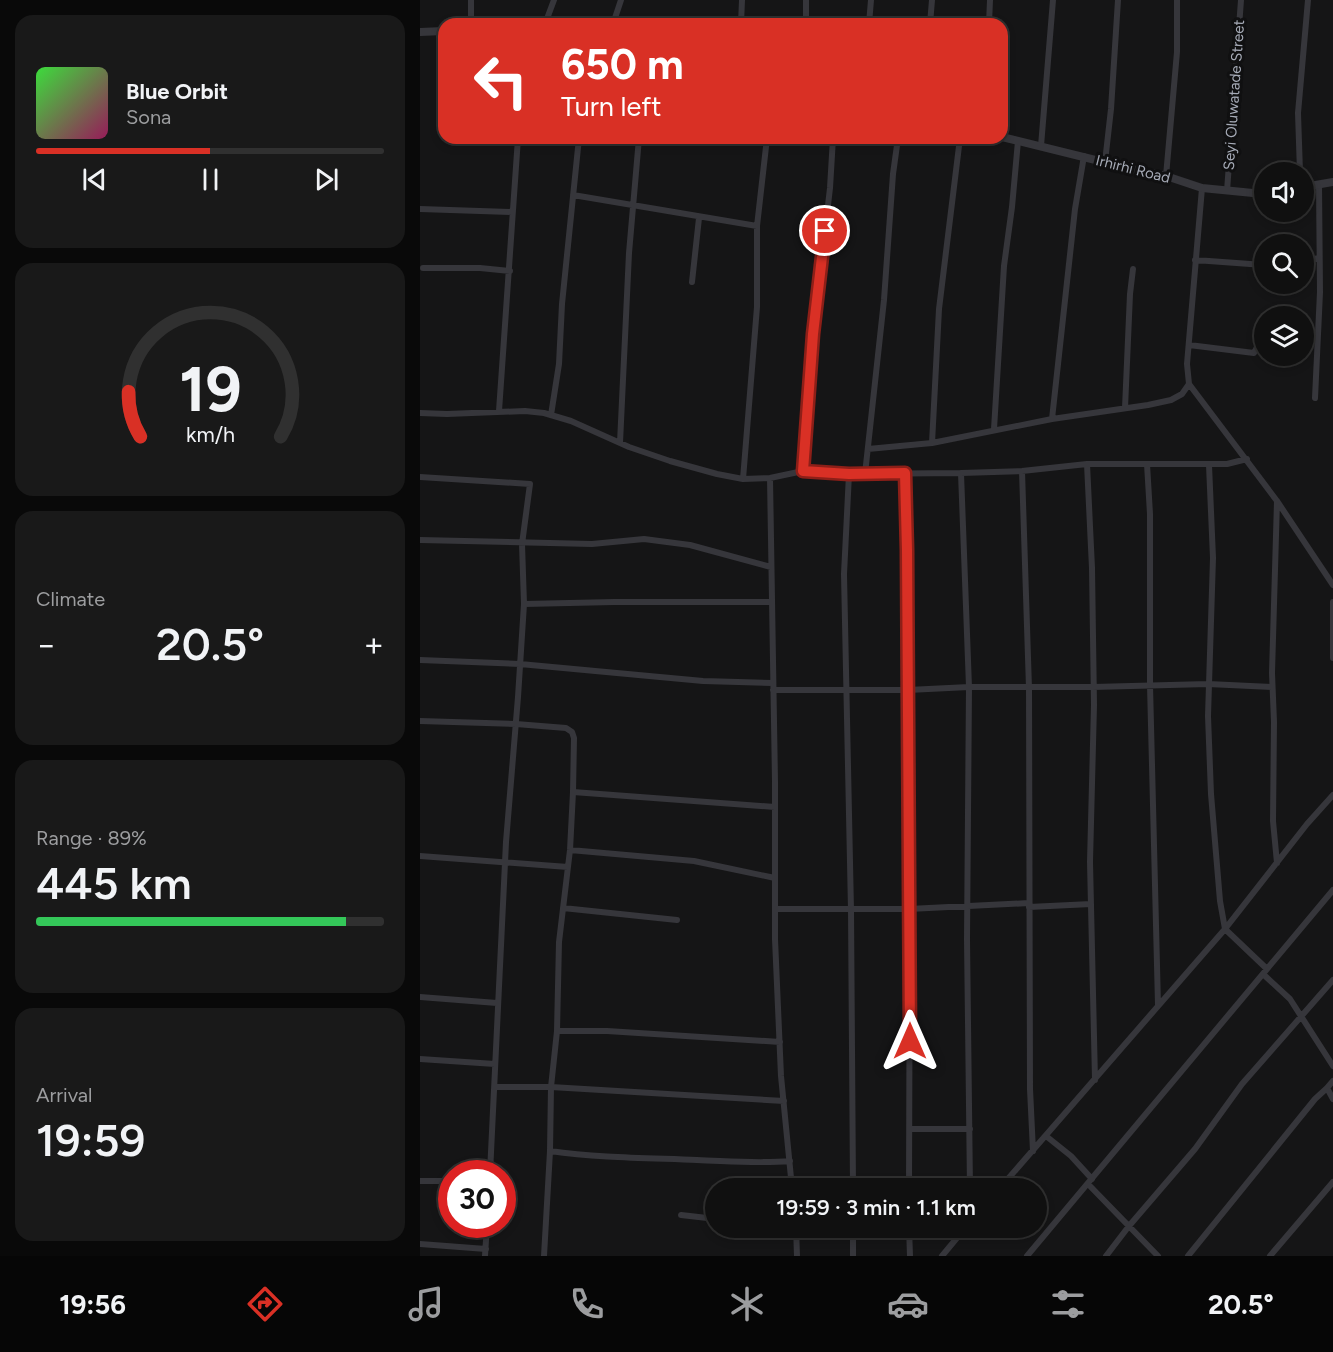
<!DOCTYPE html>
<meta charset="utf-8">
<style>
:root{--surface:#101010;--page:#191919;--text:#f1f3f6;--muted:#9c9d9f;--line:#303030;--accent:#d93025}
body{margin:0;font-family:Figtree,sans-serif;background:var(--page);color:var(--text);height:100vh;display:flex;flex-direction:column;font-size:22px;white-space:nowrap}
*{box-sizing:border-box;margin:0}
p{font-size:20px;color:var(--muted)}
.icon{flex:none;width:33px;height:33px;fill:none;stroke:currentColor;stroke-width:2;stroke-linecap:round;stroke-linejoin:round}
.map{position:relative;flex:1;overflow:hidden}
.drawer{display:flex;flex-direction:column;gap:15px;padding:15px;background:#090909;width:420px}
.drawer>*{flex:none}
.guide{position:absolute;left:18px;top:18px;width:570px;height:126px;border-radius:18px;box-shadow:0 3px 9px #0003,0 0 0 2px var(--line);background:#d93025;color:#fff;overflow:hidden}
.fabs{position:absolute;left:834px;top:162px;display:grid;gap:12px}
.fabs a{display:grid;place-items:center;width:60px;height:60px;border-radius:50%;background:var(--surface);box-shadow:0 3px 9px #0003,0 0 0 2px var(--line);font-size:30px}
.speed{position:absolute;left:18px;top:1160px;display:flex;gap:12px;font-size:30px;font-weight:700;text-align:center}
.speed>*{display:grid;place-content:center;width:78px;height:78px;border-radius:50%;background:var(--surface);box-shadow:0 3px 9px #0003,0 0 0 2px var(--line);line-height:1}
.speed .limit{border:9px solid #d22;background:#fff;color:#111}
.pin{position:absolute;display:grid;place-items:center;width:51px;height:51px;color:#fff;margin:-26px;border:3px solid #fff;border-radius:50%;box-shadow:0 2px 6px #0007}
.me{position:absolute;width:66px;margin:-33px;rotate:0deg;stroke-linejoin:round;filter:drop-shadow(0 0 4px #0008)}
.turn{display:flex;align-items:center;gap:21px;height:126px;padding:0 24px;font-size:27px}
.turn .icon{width:78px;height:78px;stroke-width:2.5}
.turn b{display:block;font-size:42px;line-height:51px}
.big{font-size:45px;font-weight:600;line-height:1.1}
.drawer .tile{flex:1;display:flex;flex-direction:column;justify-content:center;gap:9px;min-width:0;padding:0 21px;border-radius:18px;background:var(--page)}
.drawer .dial{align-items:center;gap:0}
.dial svg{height:156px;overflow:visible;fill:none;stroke:var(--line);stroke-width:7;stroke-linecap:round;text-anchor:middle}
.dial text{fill:var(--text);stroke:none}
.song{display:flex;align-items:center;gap:18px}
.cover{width:72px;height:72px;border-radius:9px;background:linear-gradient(135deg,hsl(120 70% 55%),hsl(330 70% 35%))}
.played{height:6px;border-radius:3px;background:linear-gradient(90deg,var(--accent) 50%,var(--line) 50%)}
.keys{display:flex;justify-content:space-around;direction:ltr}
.heat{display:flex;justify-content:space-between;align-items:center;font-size:33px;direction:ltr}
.charge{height:9px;border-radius:4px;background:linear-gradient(90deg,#34c759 89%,var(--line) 0)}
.trip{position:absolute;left:285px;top:1178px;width:342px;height:60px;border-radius:30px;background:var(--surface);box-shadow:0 3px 9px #0003,0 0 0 2px var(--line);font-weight:600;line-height:60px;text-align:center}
.dock{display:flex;height:96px;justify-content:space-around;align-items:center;background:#060606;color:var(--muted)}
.dock .icon{width:42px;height:42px}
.dock .on{color:var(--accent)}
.dock b{font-size:27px;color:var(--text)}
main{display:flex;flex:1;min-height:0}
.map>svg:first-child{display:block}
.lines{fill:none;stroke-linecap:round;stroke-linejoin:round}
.minor{stroke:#36363b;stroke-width:6}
.tertiary{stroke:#36363b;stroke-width:8}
.route-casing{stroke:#8d1f18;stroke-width:15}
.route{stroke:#d93025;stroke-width:10}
.labels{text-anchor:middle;stroke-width:6;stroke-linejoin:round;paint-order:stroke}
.street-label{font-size:15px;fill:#a6abb7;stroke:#101011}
</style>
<main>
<section class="drawer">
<div class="tile">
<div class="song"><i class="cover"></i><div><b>Blue Orbit</b><p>Sona</p></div></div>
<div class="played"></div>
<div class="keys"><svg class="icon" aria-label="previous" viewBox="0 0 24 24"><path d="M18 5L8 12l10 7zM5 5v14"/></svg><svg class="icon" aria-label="pause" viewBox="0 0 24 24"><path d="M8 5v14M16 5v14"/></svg><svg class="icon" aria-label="next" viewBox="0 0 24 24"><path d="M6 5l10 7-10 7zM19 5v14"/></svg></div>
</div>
<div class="tile dial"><svg viewBox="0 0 100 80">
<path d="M14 69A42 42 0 1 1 86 69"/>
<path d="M14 69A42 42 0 0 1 8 46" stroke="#d93025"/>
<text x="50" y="56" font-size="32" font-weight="700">19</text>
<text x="50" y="72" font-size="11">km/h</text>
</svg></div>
<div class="tile"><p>Climate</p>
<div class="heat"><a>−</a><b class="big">20.5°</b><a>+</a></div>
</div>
<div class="tile"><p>Range · 89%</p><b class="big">445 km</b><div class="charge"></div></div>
<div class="tile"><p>Arrival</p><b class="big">19:59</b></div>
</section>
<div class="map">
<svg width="913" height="1256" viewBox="0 0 913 1256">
<rect width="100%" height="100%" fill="#151516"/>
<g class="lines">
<!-- minor -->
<path class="minor" d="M386,0v24
M51,24v-24
M125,24l9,-24
M193,24l8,-24
M321,24l1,-24
M449,24l2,-24
M510,24l2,-24
M569,24l1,-24
M621,146l12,-146
M685,162l6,-53 7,-109
M880,172l-2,-59 10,-113
M746,176l11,-124v-52
M782,188l-15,176 2,20 88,117 56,84
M807,191l14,-191
M153,195l184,31
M0,209l92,3
M775,260l69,5
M884,261l15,-3
M3,268h57l30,3
M272,282l7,-64
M769,345l65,8 5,-10 1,-16
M895,398l5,-106 -1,-108
M705,408l5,-114 3,-25
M79,411l19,-273
M0,413l27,1 78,-3 19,2 27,8 58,26 41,14 47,13 26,5 27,-1 33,-7 46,3 112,-1 61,-2 65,-7h140l20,-5
M131,415l8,-51 3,-60 17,-166
M632,419l23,-210 9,-53
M574,429l10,-163 8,-59 6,-66
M200,443l9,-190 10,-115
M512,443l7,-134 21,-171
M448,449l64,-6 120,-24 96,-14 23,-5 11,-6 7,-10
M667,464l5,104 2,137 -4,157 5,218
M727,464l3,50v171l8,320
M789,465l4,93 -5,158 3,78 9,107 5,28 42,40
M383,471l10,-137 17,-146 3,-50
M602,471l7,217 1,401 3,62
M485,473l2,77 3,331 -1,307
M541,473l8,214 -2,252 3,249
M429,474l-5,100 7,336 2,278
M445,474l19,-174 9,-126 5,-36
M0,477l110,7 -8,60 2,60 -6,93 -12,145 -16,331
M350,478l5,304v157l6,137 11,112
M323,479l14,-172v-81l10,-88
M0,540l172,4 52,-5 46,6 81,22
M913,602v56
M104,604l90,-2h157
M0,660l100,4 183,17 69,2
M353,690h135l61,-3h124l115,-3 64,3
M0,721l96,3 50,4 6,4 2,6 -1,54
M355,807l-202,-15 -3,58 -11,92 -2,89h50l173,11
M150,850l124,11 81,17
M0,856l148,11
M857,863l-4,-42 1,-99 -2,-49 5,-172
M609,907l62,-3
M143,908l114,12
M355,909h134l120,-6
M843,974l27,25 43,67
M0,997l77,6
M137,1031l-6,56 -1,64c49,7 98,7 147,9 31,1 62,4 93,1
M0,1059l75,5
M913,1081l-6,7 6,11
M75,1087h56l233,14
M490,1129h60
M626,1136l25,20 21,23
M0,1181h32
M668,1184l70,72
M580,1188l225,-259 82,-105 26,-29
M261,1215l35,4
M376,1227l1,29
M433,1227v29
M489,1227l1,29
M0,1244l66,5
M65,1256l2,-32
M124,1256l6,-105
M522,1256l24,-29
M607,1256l306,-366
M686,1256l23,-30 66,-77 47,-65 91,-104
M768,1256l127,-157 12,-11
M850,1256l63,-74"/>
<!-- tertiary -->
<path class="tertiary" d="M0,32l24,-1
M582,137l138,34 26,5 36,12 51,5 11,-1
M884,187l29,-5"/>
</g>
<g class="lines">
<!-- route casing -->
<g class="route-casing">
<path id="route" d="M405,231l-12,103 -10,137 46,3 56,-1 2,77 3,491"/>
</g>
<!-- route -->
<use href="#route" class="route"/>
</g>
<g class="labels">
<!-- street labels -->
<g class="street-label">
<text transform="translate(814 95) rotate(-86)" y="5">Seyi Oluwatade Street</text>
<text transform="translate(713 169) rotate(14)" y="5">Irhirhi Road</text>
</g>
</g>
</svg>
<div class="fabs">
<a><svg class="icon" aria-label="sound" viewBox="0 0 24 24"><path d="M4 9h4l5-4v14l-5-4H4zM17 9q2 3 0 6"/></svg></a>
<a><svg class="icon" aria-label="search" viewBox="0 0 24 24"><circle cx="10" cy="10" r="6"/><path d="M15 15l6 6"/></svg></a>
<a><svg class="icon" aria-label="layers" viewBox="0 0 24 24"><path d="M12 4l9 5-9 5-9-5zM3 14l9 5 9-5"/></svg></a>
</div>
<div class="speed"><div class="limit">30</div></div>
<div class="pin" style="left:405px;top:231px;background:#d93025"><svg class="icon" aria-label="arrive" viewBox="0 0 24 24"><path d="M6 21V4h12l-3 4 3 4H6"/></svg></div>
<svg class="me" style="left:490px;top:1041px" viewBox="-20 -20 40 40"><path d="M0-17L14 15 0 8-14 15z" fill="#d93025" stroke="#fff" stroke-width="4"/></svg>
<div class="trip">19:59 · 3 min · 1.1 km</div>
<div class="guide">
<div class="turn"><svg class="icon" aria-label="left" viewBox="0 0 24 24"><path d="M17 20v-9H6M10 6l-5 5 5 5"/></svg><div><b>650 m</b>Turn left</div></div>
</div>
</div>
</main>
<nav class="dock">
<b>19:56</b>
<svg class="icon on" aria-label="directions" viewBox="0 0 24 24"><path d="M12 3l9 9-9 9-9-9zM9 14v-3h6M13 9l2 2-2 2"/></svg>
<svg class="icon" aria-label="music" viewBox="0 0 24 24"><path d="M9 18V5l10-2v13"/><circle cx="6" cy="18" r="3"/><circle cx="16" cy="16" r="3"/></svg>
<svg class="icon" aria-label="phone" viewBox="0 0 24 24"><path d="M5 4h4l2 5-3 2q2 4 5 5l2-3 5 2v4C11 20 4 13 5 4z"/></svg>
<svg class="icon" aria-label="climate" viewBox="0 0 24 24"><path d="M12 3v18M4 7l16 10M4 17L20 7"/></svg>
<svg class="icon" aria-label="car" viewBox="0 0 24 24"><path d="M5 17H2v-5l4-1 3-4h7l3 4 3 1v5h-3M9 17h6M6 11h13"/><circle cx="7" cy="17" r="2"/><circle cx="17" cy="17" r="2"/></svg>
<svg class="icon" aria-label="filters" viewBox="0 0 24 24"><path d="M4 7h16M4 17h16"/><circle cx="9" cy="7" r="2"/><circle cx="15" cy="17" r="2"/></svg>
<b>20.5°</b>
</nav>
